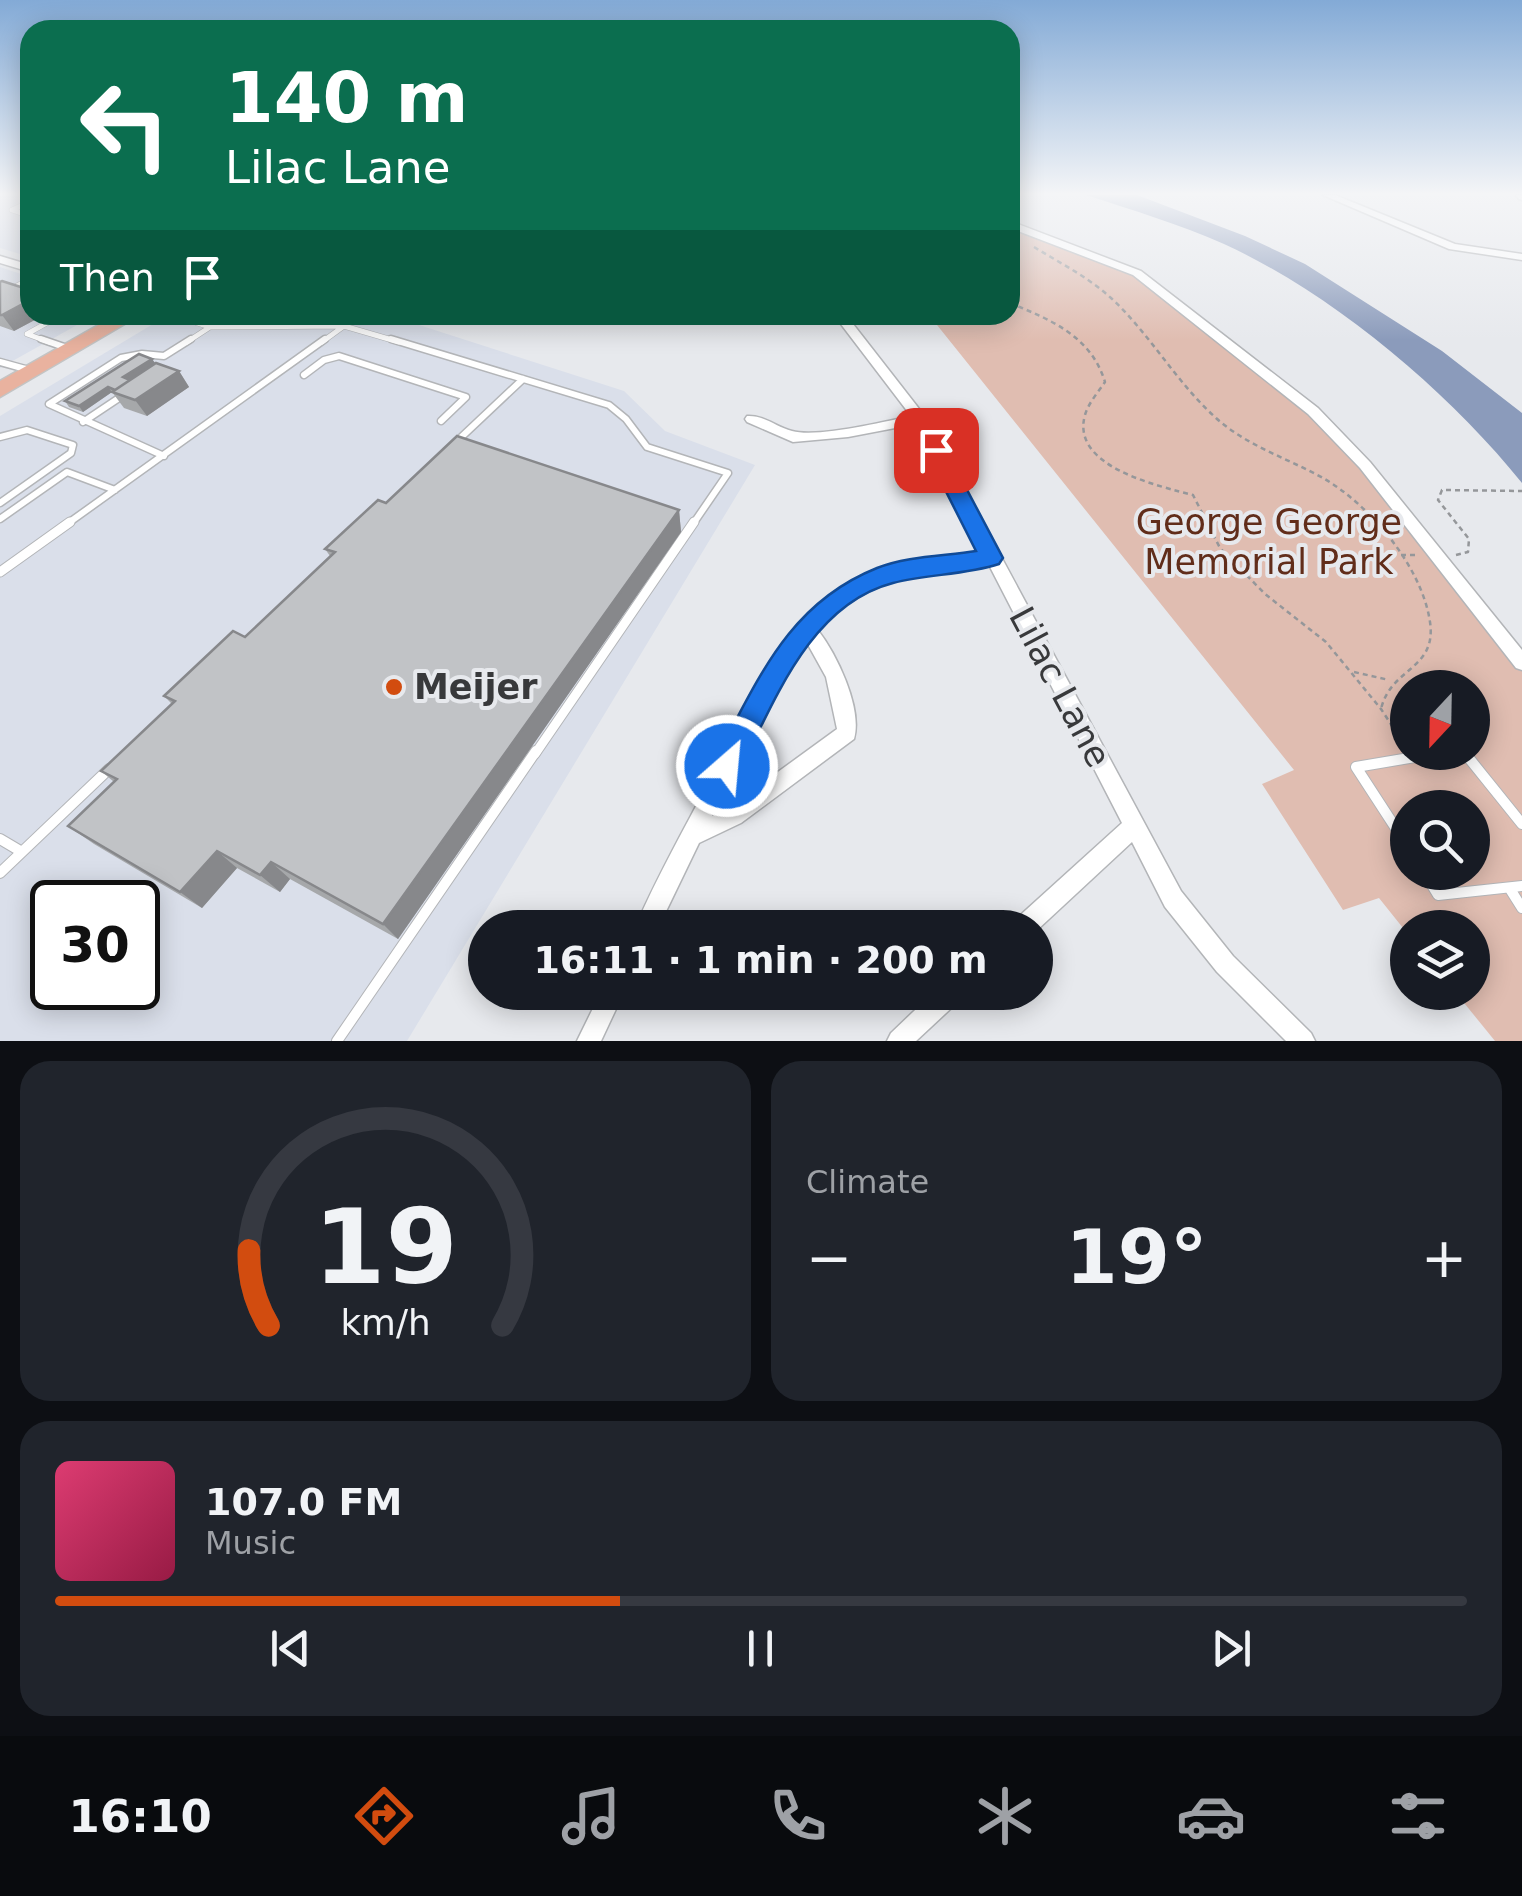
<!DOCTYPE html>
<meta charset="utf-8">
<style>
:root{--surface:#171b24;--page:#20242c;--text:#f1f3f6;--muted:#9ea1a6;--line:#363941;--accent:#d24c0f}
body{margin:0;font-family:"DejaVu Sans",sans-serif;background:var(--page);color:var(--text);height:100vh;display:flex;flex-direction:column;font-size:38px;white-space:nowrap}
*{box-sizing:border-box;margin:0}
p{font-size:32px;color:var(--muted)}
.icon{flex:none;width:55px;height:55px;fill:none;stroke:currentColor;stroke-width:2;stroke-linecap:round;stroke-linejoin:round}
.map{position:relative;height:1041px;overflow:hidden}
.side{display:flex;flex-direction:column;gap:20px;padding:20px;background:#0d0f14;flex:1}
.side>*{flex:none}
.top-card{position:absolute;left:20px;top:20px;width:1000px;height:305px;border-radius:30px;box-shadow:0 5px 25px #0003;background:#0b6e4f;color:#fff;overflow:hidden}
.needle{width:65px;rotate:202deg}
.tools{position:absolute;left:1390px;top:670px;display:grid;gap:20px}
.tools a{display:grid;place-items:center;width:100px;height:100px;border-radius:50%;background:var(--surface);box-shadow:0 5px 25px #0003;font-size:50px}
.speed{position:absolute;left:30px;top:880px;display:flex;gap:20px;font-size:50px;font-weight:700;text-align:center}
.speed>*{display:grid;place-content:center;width:130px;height:130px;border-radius:50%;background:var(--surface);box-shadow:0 5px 25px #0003;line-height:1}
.speed .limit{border:5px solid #111;border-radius:15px;background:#fff;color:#111}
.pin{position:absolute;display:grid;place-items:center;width:85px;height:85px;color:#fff;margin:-42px;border-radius:20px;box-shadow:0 5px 15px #0006}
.me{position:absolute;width:110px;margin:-55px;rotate:27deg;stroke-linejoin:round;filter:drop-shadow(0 0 8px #0008)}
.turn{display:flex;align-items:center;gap:35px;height:210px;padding:0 40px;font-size:45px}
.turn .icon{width:130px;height:130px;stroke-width:2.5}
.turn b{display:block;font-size:70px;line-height:85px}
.then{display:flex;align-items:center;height:95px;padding:0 40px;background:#0003;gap:20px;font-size:38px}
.big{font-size:75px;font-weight:600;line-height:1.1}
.side .widget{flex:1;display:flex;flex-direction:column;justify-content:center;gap:15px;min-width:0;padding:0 35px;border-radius:30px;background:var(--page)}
.side .dial{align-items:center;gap:0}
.dial svg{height:260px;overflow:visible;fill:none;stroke:var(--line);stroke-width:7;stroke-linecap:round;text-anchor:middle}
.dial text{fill:var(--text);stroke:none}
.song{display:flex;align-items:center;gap:30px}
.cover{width:120px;height:120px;border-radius:15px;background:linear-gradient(135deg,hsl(340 70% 55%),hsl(340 70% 35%))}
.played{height:10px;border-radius:5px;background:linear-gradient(90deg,var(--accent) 40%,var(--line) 40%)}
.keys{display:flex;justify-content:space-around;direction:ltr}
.heat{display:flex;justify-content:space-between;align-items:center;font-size:55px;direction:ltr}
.side .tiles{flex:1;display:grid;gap:20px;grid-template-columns:1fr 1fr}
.widget:last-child{grid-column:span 2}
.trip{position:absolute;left:468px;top:910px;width:585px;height:100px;border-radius:50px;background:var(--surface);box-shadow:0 5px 25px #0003;font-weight:600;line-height:100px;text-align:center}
.tab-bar{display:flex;height:160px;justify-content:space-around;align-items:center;background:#090b0e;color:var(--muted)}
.tab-bar .icon{width:70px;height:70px}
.tab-bar .on{color:var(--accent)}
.tab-bar b{font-size:45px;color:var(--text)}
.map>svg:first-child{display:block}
.built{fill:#dadfea;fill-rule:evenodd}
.green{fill:#e0bdb1;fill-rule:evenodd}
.water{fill:#8b9bbb}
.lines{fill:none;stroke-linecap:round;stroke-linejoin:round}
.lane-far3-casing{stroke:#b3b5b8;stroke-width:6}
.lane-far2-casing{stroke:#b3b5b8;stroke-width:9}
.lane-far1-casing{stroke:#b3b5b8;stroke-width:11}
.lane-casing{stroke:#b3b5b8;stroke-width:12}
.street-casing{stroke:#b3b5b8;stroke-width:3}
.primary-casing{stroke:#c3c4c4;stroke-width:3}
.path{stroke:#95979a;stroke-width:2.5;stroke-dasharray:5 4;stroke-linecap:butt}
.lane-far3{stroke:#fff;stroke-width:5}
.lane-far2{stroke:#fff;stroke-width:6}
.lane-far1{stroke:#fff;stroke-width:9}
.lane{stroke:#fff;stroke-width:10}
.street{fill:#fff;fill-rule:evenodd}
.primary{fill:#e9b29f;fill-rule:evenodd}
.wall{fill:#a6a8aa}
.shaded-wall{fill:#87888b}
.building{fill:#c1c3c6;stroke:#87888b;stroke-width:2.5}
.route{fill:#1a73e8;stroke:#114b97;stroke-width:2.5}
.poi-dot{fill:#d24c0f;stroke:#e7e9ed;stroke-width:4}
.labels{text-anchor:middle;stroke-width:8;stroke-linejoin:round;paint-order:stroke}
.park-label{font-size:35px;fill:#612d1a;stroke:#e7e9ed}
.poi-label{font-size:35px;font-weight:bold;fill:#38393b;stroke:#e7e9ed;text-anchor:start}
.street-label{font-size:35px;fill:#38393b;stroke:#e7e9ed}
</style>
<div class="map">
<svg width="1522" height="1041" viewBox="0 0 1522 1041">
<rect width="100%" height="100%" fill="#e7e9ed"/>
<!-- built -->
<path class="built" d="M0,195h30v62l-30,-9z
M0,267l30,10v38h65l-95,53z
M168,315h220l236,76 41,40 90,34 -348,576h-407v-625zM52,902h86v86h-86z"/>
<!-- green -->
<path class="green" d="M1010,224l127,49 176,138 209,252v378h-27l-39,-48 16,-1v-64h-64l-1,5 -28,-35 -36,12 -81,-126 32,-14 -365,-455h81zM1408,688h64v64h-64zM1408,808h64v64h-64z"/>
<!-- water -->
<path class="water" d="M1086,195h51l108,41 60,28 137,87 80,62v70c-75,-93 -189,-189 -298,-239 -45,-20 -92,-34 -138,-49z"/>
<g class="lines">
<!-- lane-far3 casing -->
<g class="lane-far3-casing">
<path id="lane-far3" d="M30,202l-18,8 18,6
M0,295l30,-16
M173,315l37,12 134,-1 55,16
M49,342l-22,-8 34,-19
M187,342l23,-15
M322,342l37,-27"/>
</g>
<!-- lane-far2 casing -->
<g class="lane-far2-casing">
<path id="lane-far2" d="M41,339l29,10
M391,339l218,66 17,14 21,28 81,26 -35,51
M0,362l29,8
M304,375l20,-15 15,-4 127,41 -25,24
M83,422l39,-26
M0,437l27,-7 46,15 -2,8 -71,50
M454,444l69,-65
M164,456l-115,-52 72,-46 21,-4 22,2 27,-17
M0,519l67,-47 48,18
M67,524l258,-185"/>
</g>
<!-- lane-far1 casing -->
<g class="lane-far1-casing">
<path id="lane-far1" d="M0,572l70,-50
M535,754l159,-232
M1433,754l12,-2"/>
</g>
<!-- lane casing -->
<g class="lane-casing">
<path id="lane" d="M1464,752l58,72
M0,839l22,13
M1408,847l-52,-80 89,-15
M1424,872l14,23 84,-9
M0,873l109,-104
M1510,889l12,19
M337,1041l199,-290"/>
</g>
<!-- street casing -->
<g class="street-casing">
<path id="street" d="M1323,195h12l120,49 67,10v6l-73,-11z
M1516,195h6v5l-3,-1z
M1010,221l131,50 177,137 52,54 152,188v20l-6,-2 -156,-200 -52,-54 -175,-139 -123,-47z
M0,256l30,9v7l-30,-9z
M834,315h12l81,104 254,472 52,65 78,77 4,8h-29l-69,-69 -52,-65 -33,-65 -97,90v-4h-23l3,-8 107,-97 -134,-260c-71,12 -117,13 -171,66 19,24 46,79 37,110l-113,84 -42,20 -41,85h-23c22,-52 51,-102 77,-152 36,-68 64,-151 136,-191 41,-23 89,-26 134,-33l-66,-128 -68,13 -55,5 -46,-20 -2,-3 2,-3c17,-1 29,11 45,15 25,7 91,-9 119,-15zM806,641l20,36 11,52 -110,80 -15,7c30,-59 53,-123 94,-175z
M601,992h23l-23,49h-24z
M934,992h29l-3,8 -44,41h-29l4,-8z"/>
</g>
<!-- primary casing -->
<g class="primary-casing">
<path id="primary" d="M116,315h24l-140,82v-16z"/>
</g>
<!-- path -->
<path class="path" d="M1034,247c26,16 54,30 77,51 39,36 65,84 105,120 31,28 71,40 107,60 47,27 99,89 107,144 7,48 -39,45 -49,87
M1010,303c41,17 81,33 95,79 -7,10 -17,22 -20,33 -15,52 74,71 108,80l27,53 45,46 61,48 55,67 25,38
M1401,555h17
M1456,555l12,-3 1,-13 -31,-39 4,-10 80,1
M1354,672l35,8"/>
<!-- lane-far3 -->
<use href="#lane-far3" class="lane-far3"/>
<!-- lane-far2 -->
<use href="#lane-far2" class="lane-far2"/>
<!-- lane-far1 -->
<use href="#lane-far1" class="lane-far1"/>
<!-- lane -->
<use href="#lane" class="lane"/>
<!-- street -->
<use href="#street" class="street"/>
<!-- primary -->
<use href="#primary" class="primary"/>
</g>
<!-- wall -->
<path class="wall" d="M0,282l30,33h14l-30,16 -14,-5z
M156,364l23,7 10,16 -42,29 -23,-8 -12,-16 -29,20 -14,-5 -4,-6z
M386,503l293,7 2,22 -283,407 -108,-60 -10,13 -43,-24 -35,40 -108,-64 -26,-18 46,-44 -13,-11 71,-67 -8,-8 81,-59 85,-81 -5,-7z"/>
<!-- shaded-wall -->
<path class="shaded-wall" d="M30,300v15h14l-30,16 -12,-16z
M152,359l4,5 -29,19 -4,-6z
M179,371l10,16 -42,29 -12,-16z
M108,387l4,5 -29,20 -4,-6z
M679,510l2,22 -283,407 -15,-15z
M217,851l20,17 -35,40 -22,-16z
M271,862l19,17 -10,13 -20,-17z"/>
<!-- building -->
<path class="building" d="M2,281l28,9v10l-28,15h-2v-33z
M139,354l13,5 -29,18 7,3 -15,10 -7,-3 -29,19 -14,-5z
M156,363l23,8 -44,29 -23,-8z
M457,436l222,74 -296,414 -112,-62 -11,13 -43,-24 -37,41 -112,-66 49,-47 -16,-8 74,-70 -11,-5 69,-65 12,6 90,-85 -10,-3 53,-49 8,3z"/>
<!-- sky -->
<linearGradient id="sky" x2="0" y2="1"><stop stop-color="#83aad6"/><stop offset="0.57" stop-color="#f4f5f7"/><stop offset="1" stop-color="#f4f5f7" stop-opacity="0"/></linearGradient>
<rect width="1522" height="340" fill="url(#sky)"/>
<!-- route -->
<path class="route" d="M936,443l10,7 57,108 -4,6c-34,11 -71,10 -106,19 -85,22 -120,123 -156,192l-10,4 -10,-4 -4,-9 4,-10c42,-78 72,-153 160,-188 29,-12 68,-12 99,-17l-51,-101z"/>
<!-- markers -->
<circle class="poi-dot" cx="394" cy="687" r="10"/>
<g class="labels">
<!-- park labels -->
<g class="park-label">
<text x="1269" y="534">George George<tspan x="1269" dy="40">Memorial Park</tspan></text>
</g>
<!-- poi labels -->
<g class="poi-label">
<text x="414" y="699">Meijer</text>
</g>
<!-- street labels -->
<g class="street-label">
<text transform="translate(1060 687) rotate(62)" y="12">Lilac Lane</text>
</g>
</g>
</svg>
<div class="tools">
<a><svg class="needle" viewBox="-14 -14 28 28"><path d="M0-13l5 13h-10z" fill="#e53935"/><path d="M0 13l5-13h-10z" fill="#9ea1a6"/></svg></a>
<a><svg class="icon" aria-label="search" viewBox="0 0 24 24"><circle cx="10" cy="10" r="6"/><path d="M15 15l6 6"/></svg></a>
<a><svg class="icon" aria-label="layers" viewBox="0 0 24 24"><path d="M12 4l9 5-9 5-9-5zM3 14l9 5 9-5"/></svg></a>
</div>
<div class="speed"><div class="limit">30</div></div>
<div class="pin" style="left:936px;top:450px;background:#d93025"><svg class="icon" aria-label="arrive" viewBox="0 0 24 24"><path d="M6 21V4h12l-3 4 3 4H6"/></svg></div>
<svg class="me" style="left:727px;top:766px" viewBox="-20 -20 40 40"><circle r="17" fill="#1a73e8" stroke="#fff" stroke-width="3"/><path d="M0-11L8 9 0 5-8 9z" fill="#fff"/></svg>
<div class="trip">16:11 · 1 min · 200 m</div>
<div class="top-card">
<div class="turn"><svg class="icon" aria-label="left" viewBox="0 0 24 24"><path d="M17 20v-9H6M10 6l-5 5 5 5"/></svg><div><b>140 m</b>Lilac Lane</div></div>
<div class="then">Then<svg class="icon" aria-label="arrive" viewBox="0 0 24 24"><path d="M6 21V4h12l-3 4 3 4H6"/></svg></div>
</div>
</div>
<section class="side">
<div class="tiles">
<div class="widget dial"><svg viewBox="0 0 100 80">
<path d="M14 69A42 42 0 1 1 86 69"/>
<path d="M14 69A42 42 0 0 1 8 46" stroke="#d24c0f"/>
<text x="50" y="56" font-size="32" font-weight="700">19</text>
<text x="50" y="72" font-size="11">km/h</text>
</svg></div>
<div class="widget"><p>Climate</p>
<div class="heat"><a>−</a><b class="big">19°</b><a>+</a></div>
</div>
<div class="widget">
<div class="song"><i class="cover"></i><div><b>107.0 FM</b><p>Music</p></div></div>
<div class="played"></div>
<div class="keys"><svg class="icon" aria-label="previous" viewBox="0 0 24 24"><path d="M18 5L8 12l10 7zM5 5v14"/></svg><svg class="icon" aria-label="pause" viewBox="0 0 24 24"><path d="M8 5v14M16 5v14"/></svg><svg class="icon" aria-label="next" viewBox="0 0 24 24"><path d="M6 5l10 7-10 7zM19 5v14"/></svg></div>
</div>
</div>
</section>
<nav class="tab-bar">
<b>16:10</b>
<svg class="icon on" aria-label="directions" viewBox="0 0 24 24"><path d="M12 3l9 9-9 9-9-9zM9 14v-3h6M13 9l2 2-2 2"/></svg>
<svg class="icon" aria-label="music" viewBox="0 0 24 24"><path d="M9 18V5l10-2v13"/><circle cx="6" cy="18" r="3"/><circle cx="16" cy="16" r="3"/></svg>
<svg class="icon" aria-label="phone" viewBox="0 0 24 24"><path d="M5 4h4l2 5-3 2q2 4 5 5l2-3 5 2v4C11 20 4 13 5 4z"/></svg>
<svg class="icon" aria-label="climate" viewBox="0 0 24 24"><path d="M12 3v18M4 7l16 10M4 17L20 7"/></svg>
<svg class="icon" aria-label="car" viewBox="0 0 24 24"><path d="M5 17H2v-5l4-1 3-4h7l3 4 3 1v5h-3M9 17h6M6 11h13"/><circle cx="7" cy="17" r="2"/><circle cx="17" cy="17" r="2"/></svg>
<svg class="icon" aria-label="filters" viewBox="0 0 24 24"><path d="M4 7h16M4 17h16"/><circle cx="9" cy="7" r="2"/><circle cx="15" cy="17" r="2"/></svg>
</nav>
